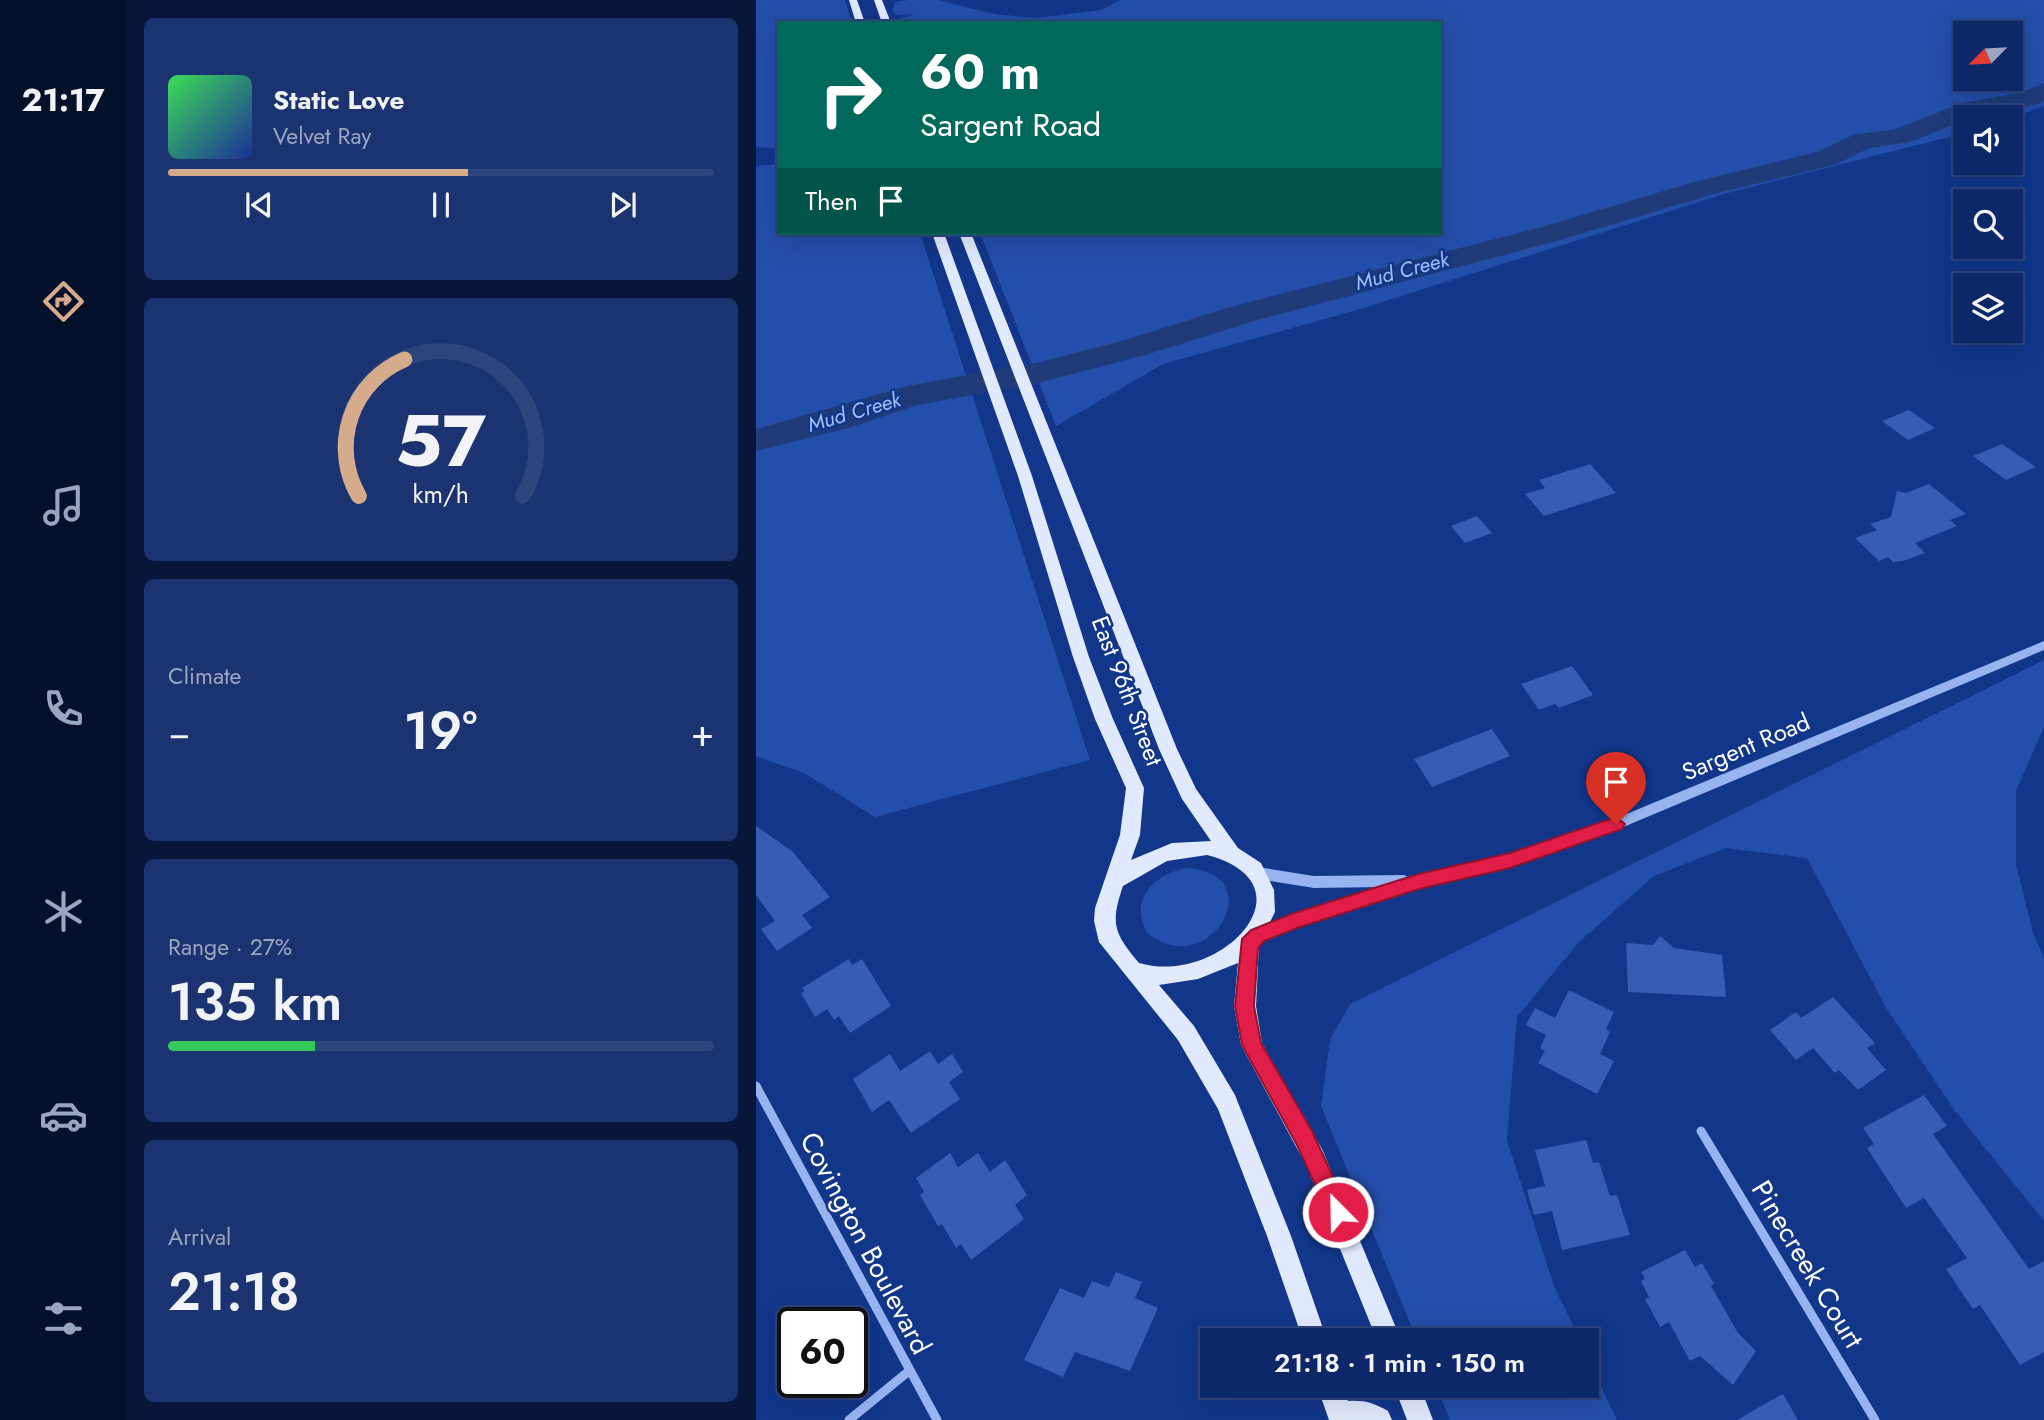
<!DOCTYPE html>
<meta charset="utf-8">
<style>
:root{--surface:#0d2868;--page:#1b3471;--text:#f1f3f6;--muted:#9aa6c0;--line:#2d447c;--accent:#d6ab8b}
body{margin:0;font-family:Jost,sans-serif;background:var(--page);color:var(--text);height:100vh;display:flex;flex-direction:column;font-size:26px;white-space:nowrap}
*{box-sizing:border-box;margin:0}
p{font-size:23px;color:var(--muted)}
.icon{flex:none;width:38px;height:38px;fill:none;stroke:currentColor;stroke-width:2;stroke-linecap:round;stroke-linejoin:round}
.map{position:relative;flex:1;overflow:hidden}
.side{display:flex;flex-direction:column;gap:18px;padding:18px;background:#071639;width:630px}
.side>*{flex:none}
.top-card{position:absolute;left:21px;top:21px;width:665px;height:214px;border-radius:0px;box-shadow:0 7px 28px #0002,0 0 0 2px var(--line);background:#00695c;color:#fff;overflow:hidden}
.needle{width:46px;rotate:246deg}
.buttons{position:absolute;left:1197px;top:21px;display:grid;gap:14px}
.buttons a{display:grid;place-items:center;width:70px;height:70px;border-radius:0px;background:var(--surface);box-shadow:0 7px 28px #0002,0 0 0 2px var(--line);font-size:35px}
.speed{position:absolute;left:21px;top:1307px;display:flex;gap:14px;font-size:35px;font-weight:700;text-align:center}
.speed>*{display:grid;place-content:center;width:91px;height:91px;border-radius:50%;background:var(--surface);box-shadow:0 7px 28px #0002,0 0 0 2px var(--line);line-height:1}
.speed .limit{border:4px solid #111;border-radius:10px;background:#fff;color:#111}
.pin{position:absolute;display:grid;place-items:center;width:60px;height:60px;color:#fff;margin:-72px -30px;border-radius:50% 50% 50% 0;rotate:-45deg;box-shadow:0 0 7px #0007}
.pin .icon{rotate:45deg}
.me{position:absolute;width:77px;margin:-38px;rotate:337deg;stroke-linejoin:round;filter:drop-shadow(0 0 5px #0008)}
.turn{display:flex;align-items:center;gap:24px;height:147px;padding:0 28px;font-size:32px}
.turn .icon{width:91px;height:91px;stroke-width:2.5}
.turn b{display:block;font-size:49px;line-height:60px}
.then{display:flex;align-items:center;height:66px;padding:0 28px;background:#0003;gap:14px;font-size:26px}
.big{font-size:52px;font-weight:600;line-height:1.1}
.side .card{flex:1;display:flex;flex-direction:column;justify-content:center;gap:10px;min-width:0;padding:0 24px;border-radius:10px;background:var(--page)}
.side .dial{align-items:center;gap:0}
.dial svg{height:182px;overflow:visible;fill:none;stroke:var(--line);stroke-width:7;stroke-linecap:round;text-anchor:middle}
.dial text{fill:var(--text);stroke:none}
.song{display:flex;align-items:center;gap:21px}
.cover{width:84px;height:84px;border-radius:10px;background:linear-gradient(135deg,hsl(130 70% 55%),hsl(230 70% 35%))}
.played{height:7px;border-radius:4px;background:linear-gradient(90deg,var(--accent) 55%,var(--line) 55%)}
.keys{display:flex;justify-content:space-around;direction:ltr}
.heat{display:flex;justify-content:space-between;align-items:center;font-size:38px;direction:ltr}
.charge{height:10px;border-radius:5px;background:linear-gradient(90deg,#34c759 27%,var(--line) 0)}
.trip{position:absolute;left:444px;top:1328px;width:399px;height:70px;border-radius:0px;background:var(--surface);box-shadow:0 7px 28px #0002,0 0 0 2px var(--line);font-weight:600;line-height:70px;text-align:center}
main{display:flex;flex:1;min-height:0}
.tab-bar{display:flex;flex-direction:column;width:126px;justify-content:space-around;align-items:center;background:#05102a;color:var(--muted)}
.tab-bar .icon{width:49px;height:49px}
.tab-bar .selected{color:var(--accent)}
.tab-bar b{font-size:32px;color:var(--text)}
.map>svg:first-child{display:block}
.green{fill:#234ea9;fill-rule:evenodd}
.lines{fill:none;stroke-linecap:round;stroke-linejoin:round}
.river{fill:#1f3b7a;fill-rule:evenodd}
.building{fill:#355db2}
.minor{stroke:#97b4f1;stroke-width:9}
.tertiary{fill:#97b4f1;fill-rule:evenodd}
.primary{fill:#e1e9ff;fill-rule:evenodd}
.route{fill:#e11d48;stroke:#92132f;stroke-width:2}
.labels{text-anchor:middle;stroke-width:5;stroke-linejoin:round;paint-order:stroke}
.far-water-label{font-size:21px;font-style:italic;fill:#a2bff8;stroke:#11368a}
.street-label{font-size:24px;fill:#fff;stroke:#11368a}
.near-street-label{font-size:28px;fill:#fff;stroke:#11368a}
</style>
<main>
<nav class="tab-bar">
<b>21:17</b>
<svg class="icon selected" aria-label="directions" viewBox="0 0 24 24"><path d="M12 3l9 9-9 9-9-9zM9 14v-3h6M13 9l2 2-2 2"/></svg>
<svg class="icon" aria-label="music" viewBox="0 0 24 24"><path d="M9 18V5l10-2v13"/><circle cx="6" cy="18" r="3"/><circle cx="16" cy="16" r="3"/></svg>
<svg class="icon" aria-label="phone" viewBox="0 0 24 24"><path d="M5 4h4l2 5-3 2q2 4 5 5l2-3 5 2v4C11 20 4 13 5 4z"/></svg>
<svg class="icon" aria-label="climate" viewBox="0 0 24 24"><path d="M12 3v18M4 7l16 10M4 17L20 7"/></svg>
<svg class="icon" aria-label="car" viewBox="0 0 24 24"><path d="M5 17H2v-5l4-1 3-4h7l3 4 3 1v5h-3M9 17h6M6 11h13"/><circle cx="7" cy="17" r="2"/><circle cx="17" cy="17" r="2"/></svg>
<svg class="icon" aria-label="filters" viewBox="0 0 24 24"><path d="M4 7h16M4 17h16"/><circle cx="9" cy="7" r="2"/><circle cx="15" cy="17" r="2"/></svg>
</nav>
<section class="side">
<div class="card">
<div class="song"><i class="cover"></i><div><b>Static Love</b><p>Velvet Ray</p></div></div>
<div class="played"></div>
<div class="keys"><svg class="icon" aria-label="previous" viewBox="0 0 24 24"><path d="M18 5L8 12l10 7zM5 5v14"/></svg><svg class="icon" aria-label="pause" viewBox="0 0 24 24"><path d="M8 5v14M16 5v14"/></svg><svg class="icon" aria-label="next" viewBox="0 0 24 24"><path d="M6 5l10 7-10 7zM19 5v14"/></svg></div>
</div>
<div class="card dial"><svg viewBox="0 0 100 80">
<path d="M14 69A42 42 0 1 1 86 69"/>
<path d="M14 69A42 42 0 0 1 34 9" stroke="#d6ab8b"/>
<text x="50" y="56" font-size="32" font-weight="700">57</text>
<text x="50" y="72" font-size="11">km/h</text>
</svg></div>
<div class="card"><p>Climate</p>
<div class="heat"><a>−</a><b class="big">19°</b><a>+</a></div>
</div>
<div class="card"><p>Range · 27%</p><b class="big">135 km</b><div class="charge"></div></div>
<div class="card"><p>Arrival</p><b class="big">21:18</b></div>
</section>
<div class="map">
<svg width="1288" height="1420" viewBox="0 0 1288 1420">
<rect width="100%" height="100%" fill="#11368a"/>
<!-- green -->
<path class="green" d="M0,0h89l7,23h-73v126l-23,-2z
M153,0h30l55,14 42,4 65,-8 19,-10h924v106l-33,12 -46,-1v16l-241,61 -367,116 -194,54 -107,62 -76,-193h460v-210h-543l-1,-3 19,-6 -19,1 -4,-5 3,-8zM1255,33v46h-46v-46z
M23,164v69h141l170,527 -215,57 -71,-44 -48,-17v-590z
M1288,660v67l-28,64v73l17,69 11,24v264l-89,-110 -70,-105 -78,-148 -81,-10 -72,28 -75,66 -62,75 -10,123 47,146 26,54h-163l-96,-234 9,-66 20,-36z
M430,868c87,4 24,116 -39,65 -18,-33 6,-58 39,-65z
M831,1357l30,63h-167l-14,-34h151z"/>
<g class="lines">
<!-- river -->
<path class="river" d="M1288,83v18l-8,4 -71,12v3l-54,22 -42,6 -32,16 -123,30 -157,47 -303,80 -105,33 -107,28 -128,24 -69,23 -89,22v-22l151,-43 133,-24 85,-22 105,-33 305,-78 159,-47 123,-30 36,-17 43,-6 66,-26 58,-10z"/>
</g>
<!-- building -->
<path class="building" d="M1153,410l26,18 -27,12 -26,-19z
M1246,444l34,23 -30,13 -33,-24z
M834,464l26,29 -72,23 -19,-22 20,-6 -6,-8z
M1173,484l37,30 -16,6 7,6 -42,17 10,10 -22,8 -10,1 -5,-5 -9,4 -24,-23 22,-8 -7,-6 21,-7 6,-26 9,2z
M721,516l15,17 -27,10 -14,-17z
M816,666l21,29 -34,13 -4,-4 -16,6 -18,-26z
M736,729l18,27 -78,31 -18,-28z
M0,826l36,25 38,46 -28,18 10,13 -35,23 -16,-22 14,-8 -19,-26z
M904,936l14,12 48,7 4,42 -98,-5 -2,-49 27,2z
M93,959l3,6 10,-6 29,47 -41,27 -11,-17 -5,4 -7,-11 -12,8 -14,-24 4,-2 -3,-3z
M813,990l45,22 -8,17 4,3 -10,22 14,7 -17,33 -59,-31 7,-12 -5,-3 6,-13 -20,-10 9,-17 20,10z
M1077,997l42,46 -8,5 19,22 -28,20 -19,-20 -4,3 -22,-25 -17,12 -26,-30 26,-18 5,6z
M174,1051l8,13 14,-10 11,18 -14,10 11,17 -49,34 -22,-33 -17,12 -19,-33 37,-25 10,17z
M1168,1095l23,31 -14,8 96,135 15,-8v91l-24,13 -40,-60 -7,4 -27,-40 21,-11 -43,-60 -18,10 -39,-60 7,-4 -11,-16z
M830,1140l7,23 6,-1 11,34 7,-1 13,40 -68,15 -10,-39 -18,4 -7,-25 18,-4 -10,-36z
M194,1153l8,14 20,-14 12,19 15,-12 22,35 -12,10 9,14 -53,41 -10,-16 -5,4 -14,-24 -4,2 -18,-31 4,-3 -8,-14z
M929,1250l10,17 7,-4 12,21 -3,2 27,47 18,18 -23,34 -33,-29 -10,5 -21,-39 -9,5 -15,-28 4,-2 -8,-16 4,-2 -4,-7z
M360,1272l26,10 -7,16 23,10 -28,63 -55,-19 -12,25 -39,-17 36,-72 24,10 8,-17 17,6z
M1027,1394l15,26h-61l33,-19z"/>
<g class="lines">
<!-- minor -->
<path class="minor" d="M0,1086l181,334
M945,1131l174,289
M93,1420l60,-49"/>
<!-- tertiary -->
<path class="tertiary" d="M1288,641v9l-423,178 -111,38 -91,21 -162,55 -5,-2 -2,-4 2,-4 5,-2 126,-43 -69,1 -56,-9 -5,-2 -2,-4 2,-4 5,-2 56,9 90,-1 6,3 100,-24 102,-34z"/>
<!-- primary -->
<path class="primary" d="M93,0h8l8,23h-9z
M118,0h8l9,23h-9z
M176,233h12l88,243 57,181 24,62 31,69 -4,47 -9,25 41,-17 39,-2 -29,-42 -23,-50 -200,-516h12l206,516 19,40 42,59 23,15 13,27 1,22 -16,32 -3,62 6,37 60,106 79,191h-24l-71,-175 -65,-120 -7,-39 4,-43 -40,16 -39,6 35,41 41,69 56,141 36,104h-24l-36,-104 -49,-127 -40,-69 -79,-98 -5,-21 1,-13 25,-73 6,-47 -31,-69 -22,-62 -55,-181zM451,855c110,29 14,132 -68,108 -25,-30 -29,-39 -16,-77l44,-25z
M561,1386h26l5,15c17,-1 26,2 40,10l4,9h-63z
M638,1386h26l13,34h-26z"/>
</g>
<!-- route -->
<path class="route" d="M860,817l9,7 -3,5 -112,39 -91,21 -122,39 -33,13 -6,7 -4,58 7,37 51,88 37,81 -3,8 -8,3 -7,-3 -34,-75 -55,-100 -7,-39 7,-67 9,-9 43,-17 125,-39 91,-21z"/>
<g class="labels">
<!-- far-water labels -->
<g class="far-water-label">
<text transform="translate(646 271) rotate(-15)" y="7">Mud Creek</text>
<text transform="translate(98 412) rotate(-16)" y="7">Mud Creek</text>
</g>
<!-- street labels -->
<g class="street-label">
<text transform="translate(371 691) rotate(69)" y="8">East 96th Street</text>
<text transform="translate(990 747) rotate(-23)" y="8">Sargent Road</text>
</g>
<!-- near-street labels -->
<g class="near-street-label">
<text transform="translate(110 1243) rotate(62)" y="10">Covington Boulevard</text>
<text transform="translate(1052 1264) rotate(59)" y="10">Pinecreek Court</text>
</g>
</g>
</svg>
<div class="buttons">
<a><svg class="needle" viewBox="-14 -14 28 28"><path d="M0-13l5 13h-10z" fill="#e53935"/><path d="M0 13l5-13h-10z" fill="#9aa6c0"/></svg></a>
<a><svg class="icon" aria-label="sound" viewBox="0 0 24 24"><path d="M4 9h4l5-4v14l-5-4H4zM17 9q2 3 0 6"/></svg></a>
<a><svg class="icon" aria-label="search" viewBox="0 0 24 24"><circle cx="10" cy="10" r="6"/><path d="M15 15l6 6"/></svg></a>
<a><svg class="icon" aria-label="layers" viewBox="0 0 24 24"><path d="M12 4l9 5-9 5-9-5zM3 14l9 5 9-5"/></svg></a>
</div>
<div class="speed"><div class="limit">60</div></div>
<div class="pin" style="left:860px;top:824px;background:#d93025"><svg class="icon" aria-label="arrive" viewBox="0 0 24 24"><path d="M6 21V4h12l-3 4 3 4H6"/></svg></div>
<svg class="me" style="left:582px;top:1212px" viewBox="-20 -20 40 40"><circle r="17" fill="#e11d48" stroke="#fff" stroke-width="3"/><path d="M0-11L8 9 0 5-8 9z" fill="#fff"/></svg>
<div class="trip">21:18 · 1 min · 150 m</div>
<div class="top-card">
<div class="turn"><svg class="icon" aria-label="right" viewBox="0 0 24 24"><path d="M7 20v-9h11M14 6l5 5-5 5"/></svg><div><b>60 m</b>Sargent Road</div></div>
<div class="then">Then<svg class="icon" aria-label="arrive" viewBox="0 0 24 24"><path d="M6 21V4h12l-3 4 3 4H6"/></svg></div>
</div>
</div>
</main>
